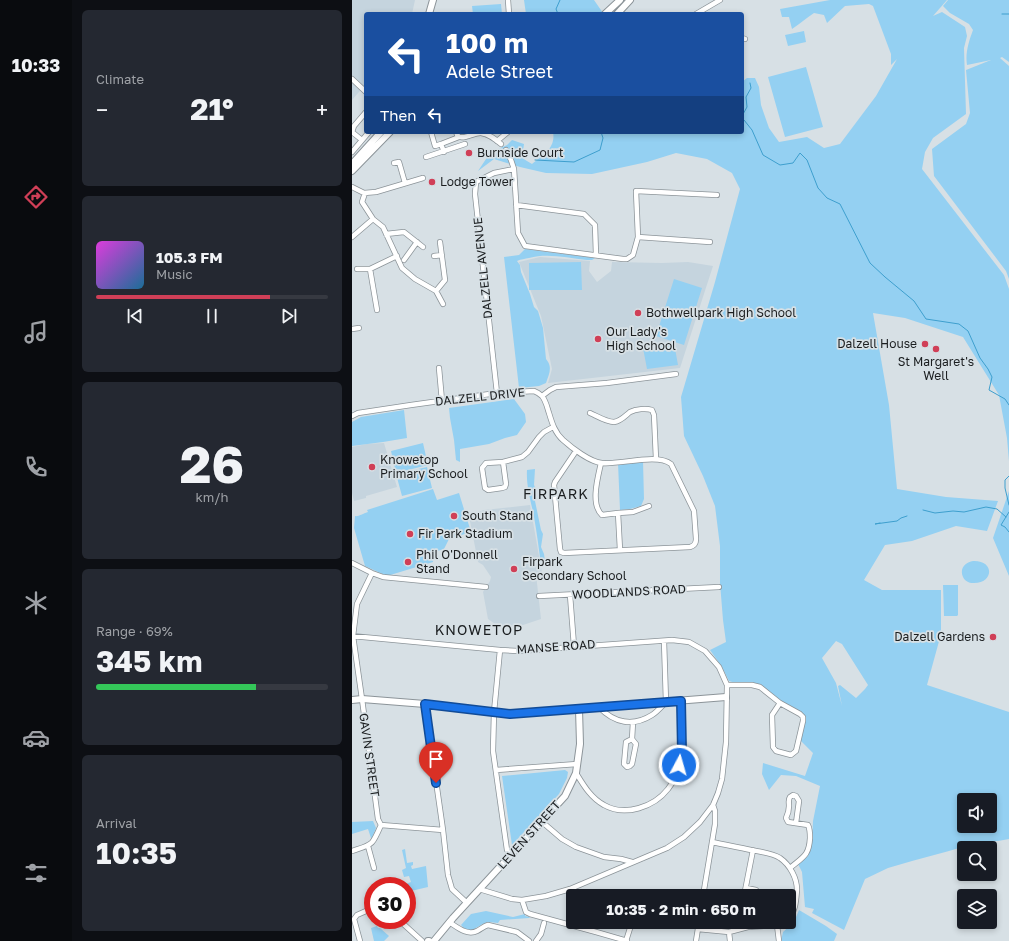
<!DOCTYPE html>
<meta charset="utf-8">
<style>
:root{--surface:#171b24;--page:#242831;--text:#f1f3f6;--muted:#9ea1a6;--line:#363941;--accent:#d03f57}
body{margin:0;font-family:"Golos Text",sans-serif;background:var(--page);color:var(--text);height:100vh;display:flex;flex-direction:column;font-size:15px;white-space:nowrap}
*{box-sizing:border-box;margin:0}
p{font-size:13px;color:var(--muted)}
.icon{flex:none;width:22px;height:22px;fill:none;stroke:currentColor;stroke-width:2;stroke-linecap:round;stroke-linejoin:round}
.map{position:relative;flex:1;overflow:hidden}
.side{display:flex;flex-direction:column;gap:10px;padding:10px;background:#0d0f14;width:280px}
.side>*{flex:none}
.banner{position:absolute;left:12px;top:12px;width:380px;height:122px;border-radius:4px;box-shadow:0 2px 6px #0003;background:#1a4fa0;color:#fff;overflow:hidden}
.controls{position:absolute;left:605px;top:793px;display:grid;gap:8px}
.controls a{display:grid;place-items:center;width:40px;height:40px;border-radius:4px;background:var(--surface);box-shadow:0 2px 6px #0003;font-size:20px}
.speed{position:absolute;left:12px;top:877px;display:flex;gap:8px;font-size:20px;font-weight:700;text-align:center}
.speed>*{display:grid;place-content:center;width:52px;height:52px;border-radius:50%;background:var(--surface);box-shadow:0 2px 6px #0003;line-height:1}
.speed .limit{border:6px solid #d22;background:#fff;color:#111}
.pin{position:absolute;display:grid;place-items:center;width:34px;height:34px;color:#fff;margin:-41px -17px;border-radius:50% 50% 50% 0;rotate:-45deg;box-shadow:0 0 4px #0007}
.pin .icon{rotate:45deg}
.me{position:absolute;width:44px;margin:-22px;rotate:6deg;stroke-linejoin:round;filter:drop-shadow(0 0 3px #0008)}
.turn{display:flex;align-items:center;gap:14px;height:84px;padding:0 16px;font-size:18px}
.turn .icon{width:52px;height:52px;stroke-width:2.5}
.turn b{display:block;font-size:28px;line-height:34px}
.then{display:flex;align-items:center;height:38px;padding:0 16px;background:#0003;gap:8px;font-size:15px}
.big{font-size:30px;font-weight:700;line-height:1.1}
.side .card{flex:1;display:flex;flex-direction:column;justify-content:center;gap:6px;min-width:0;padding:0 14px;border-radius:6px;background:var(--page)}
.side .dial{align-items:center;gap:0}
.dial b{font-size:52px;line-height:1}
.song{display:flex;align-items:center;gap:12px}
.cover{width:48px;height:48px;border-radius:6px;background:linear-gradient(135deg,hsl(300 70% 55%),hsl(200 70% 35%))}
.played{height:4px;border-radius:2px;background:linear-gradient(90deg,var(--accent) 75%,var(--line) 75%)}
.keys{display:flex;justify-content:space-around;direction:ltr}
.heat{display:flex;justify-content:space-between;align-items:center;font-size:22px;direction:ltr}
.charge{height:6px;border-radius:3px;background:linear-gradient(90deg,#34c759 69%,var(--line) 0)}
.trip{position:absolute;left:214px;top:889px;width:230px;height:40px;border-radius:4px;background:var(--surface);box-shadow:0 2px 6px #0003;font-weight:700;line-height:40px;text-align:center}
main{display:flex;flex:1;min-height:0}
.tab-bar{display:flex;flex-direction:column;width:72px;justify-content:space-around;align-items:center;background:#090b0e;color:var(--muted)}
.tab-bar .icon{width:28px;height:28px}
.tab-bar .active{color:var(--accent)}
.tab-bar b{font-size:18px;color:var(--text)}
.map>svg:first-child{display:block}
.built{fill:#c5d4de}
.green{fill:#94d0f2;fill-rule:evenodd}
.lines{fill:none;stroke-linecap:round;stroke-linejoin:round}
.stream{stroke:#3e9fce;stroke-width:1}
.street-casing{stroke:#8c9499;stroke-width:6}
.secondary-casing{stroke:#8c9499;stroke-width:8}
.street{stroke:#fff;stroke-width:4.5}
.secondary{stroke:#fff;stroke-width:6}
.route-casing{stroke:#114b97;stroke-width:10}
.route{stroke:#1a73e8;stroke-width:7}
.poi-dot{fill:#d03f57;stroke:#d7e0e5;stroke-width:1.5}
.labels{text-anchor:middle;stroke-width:3.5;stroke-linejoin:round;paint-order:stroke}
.poi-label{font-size:12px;fill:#1b1e20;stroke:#d7e0e5;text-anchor:start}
.street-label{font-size:12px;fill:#1b1e20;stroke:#d7e0e5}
.quarter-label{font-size:14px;letter-spacing:1px;fill:#1b1e20;stroke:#d7e0e5}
</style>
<main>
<nav class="tab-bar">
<b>10:33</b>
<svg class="icon active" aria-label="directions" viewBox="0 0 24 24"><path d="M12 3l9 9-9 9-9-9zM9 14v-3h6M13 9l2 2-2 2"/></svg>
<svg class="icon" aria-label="music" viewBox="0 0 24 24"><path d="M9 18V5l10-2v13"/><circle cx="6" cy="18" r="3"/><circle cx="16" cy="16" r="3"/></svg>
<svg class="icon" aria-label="phone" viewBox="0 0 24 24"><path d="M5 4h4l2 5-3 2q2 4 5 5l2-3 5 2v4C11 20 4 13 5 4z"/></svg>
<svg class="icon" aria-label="climate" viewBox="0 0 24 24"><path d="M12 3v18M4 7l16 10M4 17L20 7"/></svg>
<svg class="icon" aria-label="car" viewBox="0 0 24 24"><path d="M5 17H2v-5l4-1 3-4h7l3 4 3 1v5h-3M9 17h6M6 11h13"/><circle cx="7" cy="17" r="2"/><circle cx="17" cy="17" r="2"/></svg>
<svg class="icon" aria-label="filters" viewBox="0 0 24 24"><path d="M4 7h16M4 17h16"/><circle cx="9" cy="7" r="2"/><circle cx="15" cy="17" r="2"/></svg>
</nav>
<section class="side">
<div class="card"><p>Climate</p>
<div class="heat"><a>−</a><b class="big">21°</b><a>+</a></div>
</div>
<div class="card">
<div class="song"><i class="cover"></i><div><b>105.3 FM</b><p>Music</p></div></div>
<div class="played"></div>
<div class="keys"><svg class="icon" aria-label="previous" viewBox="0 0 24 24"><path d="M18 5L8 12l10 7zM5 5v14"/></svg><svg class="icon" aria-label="pause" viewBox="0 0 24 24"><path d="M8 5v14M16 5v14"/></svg><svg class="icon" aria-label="next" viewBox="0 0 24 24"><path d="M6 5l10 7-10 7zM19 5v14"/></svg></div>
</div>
<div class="card dial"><b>26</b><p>km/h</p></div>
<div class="card"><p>Range · 69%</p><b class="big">345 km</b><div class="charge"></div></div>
<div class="card"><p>Arrival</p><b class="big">10:35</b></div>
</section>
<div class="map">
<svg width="657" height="941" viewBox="0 0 657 941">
<rect width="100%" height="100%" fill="#d7e0e5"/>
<!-- built -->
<path class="built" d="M0,0h63l-3,14h-46v71h-1l-13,15z
M188,257l50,4 -1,10 8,11 14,-11 1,-9 50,1 26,-1 25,4 -33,102 -132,15 4,-14 -11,-53 -22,-54z
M32,443l13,44 -31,9v2l-12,3 -2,-8v-46l15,-3z
M178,505l12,68 -6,1 5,45 -18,6 -21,1 -7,-2 -7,-5 -5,-27 7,-11 1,-4 -8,-12 -5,-3 -9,-46 7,-1 2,-3 6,-2z"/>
<!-- green -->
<path class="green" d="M172,0h70l9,13 -77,1z
M478,0h117l-14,16 9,-4 23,15 2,9 -3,12 2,66 -33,24 -8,14 -3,17 82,106 5,14v172l-2,-23 -8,-43 -36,-58 -58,-19 -32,-5 16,92 8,84 49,8 52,4 -11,30 -31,-5 -44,15 -27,4 -21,35 18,10h59v44l-14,51 82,27v127l-11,2 -19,1 -30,9 -37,10 -24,7 -23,11 -21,51 -32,-17 2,-4 -9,-2 -3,-35 -4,-8 10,-8 4,-14 1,-21 7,-35 -24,-10 -15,-1 -12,15 -7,-16 1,-11 42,13 8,-23 -12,-12 3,-26 -13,-9 -22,-10 -7,-10 -23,-2 -10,-3 -7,-14 -12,-17 16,-8 -3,-22 -3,-37v-37l-5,-40 -12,-30 -19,-40 -3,-39 34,-115 25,-93 -8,-16 -25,-14 -31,-6 -29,9 -55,12 -46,-1 -26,-6 -26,-8 -16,12 12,-18 17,-8 5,-5 12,4 -2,14 10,6c11,-9 24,-16 21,-32h189v-50l5,-4h8l4,9 2,18 8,23 10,14 28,-5 17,11 16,-4 36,-48 21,-37 -6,6v-11l-18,-48 -4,-2 -24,2 -18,17 -3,-8 -10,-2c-8,5 -14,11 -22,16l-3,-12h-7l-2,-8zM484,641l6,3 26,41 -3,4 -9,9 -16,-13 -2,1 4,20 -6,-23 -14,-25zM612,800h26v26h-26z
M596,0h61v62l-7,-5 -2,1 9,8v213l-3,-8 -72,-95 -2,-27 34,-25 4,-11 -4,-43 25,-10 -24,5c-2,-12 2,-24 6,-35l-4,-6 -19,-11 -7,-7z
M149,4l1,10h-29l-1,-8z
M452,31l2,11 -18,4 -3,-11z
M454,67l17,60 -38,10 -17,-60z
M173,249l70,9 -3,2h-5c-20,-2 -39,-7 -58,-2 -4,1 -8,1 -12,3l3,4 1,7 9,22 4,13 4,4 5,17 3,31c7,8 3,15 0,24l-7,3 -20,2 -15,-131 15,-2z
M229,262l1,28h-53v-27z
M322,279l28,9 -18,57 -28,-9z
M322,343l4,22 -31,4 -4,-21z
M162,399l11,15 1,8 -9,13 -12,3 -16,6 -29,5v13l-4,-2 -2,-20 -4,-22 -1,-10z
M52,410l3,28 -24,4 -31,4v-24l9,-5z
M71,443l5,22 -32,8 -5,-22z
M291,461l1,38 -3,7 -11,3 -10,1 -2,-47z
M75,467l5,21 -30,8 -6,-22z
M183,469l-1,16 3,7v4l-2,5 6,29 2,4 -2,13 3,7 1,7 -1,5h-3c-2,-16 -4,-33 -7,-49 -3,-16 -8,-31 -7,-47z
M81,489l4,11 22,-7 12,39 -22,7 -5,10 -10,3 -1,10 -46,14 -22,-10 -11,-38 1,-12c3,1 9,-3 13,-4l-1,-2z
M657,491v85l-16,-38z
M621,561c22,-1 21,23 0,22 -4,0 -8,-2 -10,-6 -4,-9 3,-15 10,-16z
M591,585h15v30l-1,1h-13z
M213,770l3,2 -1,6 -8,16 -47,51 -10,-69z
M21,821l3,7 -4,10h-1l-3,-9 -16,5v-12z
M53,849l2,14 6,-1v3l-2,1 1,3 14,-3 2,21 -17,4 -1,-4 -3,1 -1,-4 5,-2 -2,-6 -5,1 -2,-7 4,-2 -4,-18z
M447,910l27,16 11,8 -3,7h-53l2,-9 11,-10z
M134,911l27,6 12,-3v2l5,1 -1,1 -29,2 -2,3c-4,0 -9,-2 -13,0 -10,4 -15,13 -24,2l10,-11z
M25,926l1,2h2l9,8 -5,5h-10l-3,-13z"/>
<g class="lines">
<!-- stream -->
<path class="stream" d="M206,14l-2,-5 4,-9
M650,14h7
M390,116l5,-9 -1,-10 5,-9 -1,-5
M390,121l2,-1 8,10 11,25 17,10 13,-2 7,-10 7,7 11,28 9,10 13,6 30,59 15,14 29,24 12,18 33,5 9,7 12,27 8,11 4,8 -3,13 16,9 4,6
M224,132h1
M183,160l39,2 26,-12 3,-12 -2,-6
M657,476l-4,4v8l4,17
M571,510l12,3 18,-2 11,1 22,-5 11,2 9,8
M657,512l-8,13 4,2 4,5
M528,523l-5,1 22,-3 4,-3 6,-2"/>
<!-- street casing -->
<g class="street-casing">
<path id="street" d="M156,0l1,14
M344,14l24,-14
M390,38l3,1
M0,79l14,13
M79,132l4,14 6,-2 3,8
M104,132c3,12 17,0 25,1 8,1 14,6 20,11
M10,140l-10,-8 2,-6 12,-14
M145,141l11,-9
M89,144l18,-7
M154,150l5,10 3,9 4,64 7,13 98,13h4l6,-4 5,-18 -2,-46 81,4
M0,152l17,-20
M74,157l39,-13
M42,163l5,-1 6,21
M0,187l12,6 12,-1 47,-14
M13,193l-3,9 11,17 10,8 19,41 13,11 21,12 7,13
M164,205l68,9 11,11 1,30
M34,234l18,-2 19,15
M0,237l21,-18
M286,237l72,5
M82,256l8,-1
M52,260l13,-18
M5,269h13
M84,291l9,-11 -5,-38
M25,310l-7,-41 27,-13
M0,329l7,-1
M87,368l3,33
M145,393l-22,-199 1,-12 18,-9 20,-4
M190,396c4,5 5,11 7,17 3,10 6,20 14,27 9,8 27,22 39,23 18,2 55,-10 69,1l23,47 2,28c0,5 -2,7 -6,8l-126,6 -3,-1 -1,-3 -6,-64 1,-3 21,-31
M238,413c7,3 16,9 24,9 7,-1 11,-6 16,-10 6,-3 16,-4 22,-2l2,5 2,44
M0,416l6,-3 53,-8 86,-12 37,-2 4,2 4,3 8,-6 6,-3 51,-4 69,-9
M151,462l3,22 -1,3 -3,1 -14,2 -3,-2 -3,-20 4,-5 17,-1 19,-5 6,-5 11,-15 5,-5 9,-5
M249,463c-3,14 -11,41 1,52l16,-2 2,37
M266,513l15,-1 16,-6
M0,563l20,10 11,4 103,10
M20,573l-15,31 -4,32 9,63 16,120 3,6
M218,595l4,51
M187,596l180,-9
M0,636l148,14 18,1 154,-11 17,2 16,9 14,16 8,18 -1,57 -4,37 -4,14 -5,12 -13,17 -16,15 -17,11 -97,41 -24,7 -24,4 -10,-1 -33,-10
M148,650l-6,62 -1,39 14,99 4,5
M375,685h25l8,2 20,16 20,11 3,3v4l-7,30 -5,4 -15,-4 -3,-4 -1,-32 8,-12
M73,704l18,126 5,45 4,14 15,14
M247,707c15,16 34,20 53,8 5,-3 10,-9 14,-13l-2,-61
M280,739l4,5 -4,20 -2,2 -3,1 -3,-3 2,-22 6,-3 1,-17
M144,770l81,-6
M224,773c8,13 15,25 28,32 21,12 50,2 64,-16 9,-11 12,-24 13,-37v-51
M189,821l21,18 14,8 28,10 17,2 11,3
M29,825l62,5
M360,842c13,3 26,5 39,8 10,2 21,3 29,8 10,7 17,20 17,32 -1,10 -1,20 -8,28
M16,846l6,22
M0,851c21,-7 20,-5 29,-26
M438,868c13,-11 19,-12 20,-30 0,-5 0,-9 -2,-13l-20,-3 -2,-4c2,-4 3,-8 3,-12 0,-4 -1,-6 1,-9l3,-2 3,1 3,5 -3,22
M35,886l4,-1
M394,888l10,2
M351,896l12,-72v-13l-2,-6
M392,896l9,-46
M170,900l4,12 4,2 66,18 31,9
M47,920l23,21
M97,922c8,5 18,14 28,9 4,-2 7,-5 11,-6l29,7 12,9
M425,925l2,16
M346,929l31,3 19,-5 29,-2 9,-3
M377,932l1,9
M8,941l-6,-22 3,-4 9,-4
M184,941l5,-7 3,-11
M274,941l6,-19
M344,941l3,-19"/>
</g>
<!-- secondary casing -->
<g class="secondary-casing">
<path id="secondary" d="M77,14l4,-14
M253,14l15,-14
M265,14l13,-14
M0,164l29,-32
M0,171l38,-39
M0,700l10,-1 63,5 86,10 215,-17
M76,941h1
M82,941l19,-23 112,-122 11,-23 4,-29 -1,-35"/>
</g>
<!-- street -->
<use href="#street" class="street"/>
<!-- secondary -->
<use href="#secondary" class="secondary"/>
</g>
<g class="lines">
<!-- route casing -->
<g class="route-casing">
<path id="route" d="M84,783l-11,-79 85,10 171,-13 1,51 -3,13"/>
</g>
<!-- route -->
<use href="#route" class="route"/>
</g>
<!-- markers -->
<g class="poi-dot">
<circle cx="117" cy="153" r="4"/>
<circle cx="80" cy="182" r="4"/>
<circle cx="286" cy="313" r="4"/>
<circle cx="246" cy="339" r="4"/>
<circle cx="573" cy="344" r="4"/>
<circle cx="584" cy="349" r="4"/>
<circle cx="20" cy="467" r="4"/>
<circle cx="102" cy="516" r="4"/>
<circle cx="58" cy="534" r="4"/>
<circle cx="56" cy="562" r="4"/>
<circle cx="162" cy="569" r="4"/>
<circle cx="641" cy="637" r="4"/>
</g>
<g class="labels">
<!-- poi labels -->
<g class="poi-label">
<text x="125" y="157">Burnside Court</text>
<text x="88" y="186">Lodge Tower</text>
<text x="294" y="317">Bothwellpark High School</text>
<text x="254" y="336">Our Lady's<tspan x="254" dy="14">High School</tspan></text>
<text x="565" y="348" text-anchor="end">Dalzell House</text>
<text x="584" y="366" text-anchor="middle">St Margaret's<tspan x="584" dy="14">Well</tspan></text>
<text x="28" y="464">Knowetop<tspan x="28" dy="14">Primary School</tspan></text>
<text x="110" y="520">South Stand</text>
<text x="66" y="538">Fir Park Stadium</text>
<text x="64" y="559">Phil O'Donnell<tspan x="64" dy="14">Stand</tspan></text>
<text x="170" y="566">Firpark<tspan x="170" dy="14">Secondary School</tspan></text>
<text x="633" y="641" text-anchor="end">Dalzell Gardens</text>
</g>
<!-- street labels -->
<g class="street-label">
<text transform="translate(131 268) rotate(-96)" y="4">DALZELL AVENUE</text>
<text transform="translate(128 397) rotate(-6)" y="4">DALZELL DRIVE</text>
<text transform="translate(277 592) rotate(-3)" y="4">WOODLANDS ROAD</text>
<text transform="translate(204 647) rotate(-4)" y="4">MANSE ROAD</text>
<text transform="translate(17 755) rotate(82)" y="4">GAVIN STREET</text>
<text transform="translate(177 835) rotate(-48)" y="4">LEVEN STREET</text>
</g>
<!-- quarter labels -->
<g class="quarter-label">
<text x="204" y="499">FIRPARK</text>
<text x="127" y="635">KNOWETOP</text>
</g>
</g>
</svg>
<div class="controls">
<a><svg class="icon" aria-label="sound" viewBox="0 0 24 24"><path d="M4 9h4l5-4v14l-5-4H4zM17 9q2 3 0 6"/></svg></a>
<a><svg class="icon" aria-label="search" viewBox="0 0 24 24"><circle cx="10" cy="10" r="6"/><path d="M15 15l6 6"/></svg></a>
<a><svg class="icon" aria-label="layers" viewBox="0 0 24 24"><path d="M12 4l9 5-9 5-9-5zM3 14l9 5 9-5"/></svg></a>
</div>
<div class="speed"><div class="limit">30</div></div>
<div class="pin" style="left:84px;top:783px;background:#d93025"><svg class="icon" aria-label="arrive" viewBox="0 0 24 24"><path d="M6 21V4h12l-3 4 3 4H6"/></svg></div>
<svg class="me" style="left:327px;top:765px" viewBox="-20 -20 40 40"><circle r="17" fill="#1a73e8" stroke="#fff" stroke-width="3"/><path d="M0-11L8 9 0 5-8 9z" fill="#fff"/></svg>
<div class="trip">10:35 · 2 min · 650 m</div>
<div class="banner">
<div class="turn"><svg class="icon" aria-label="left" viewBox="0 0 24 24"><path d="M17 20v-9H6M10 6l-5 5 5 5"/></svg><div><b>100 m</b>Adele Street</div></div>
<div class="then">Then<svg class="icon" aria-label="left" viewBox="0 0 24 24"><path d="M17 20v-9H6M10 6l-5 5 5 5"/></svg></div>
</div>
</div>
</main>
